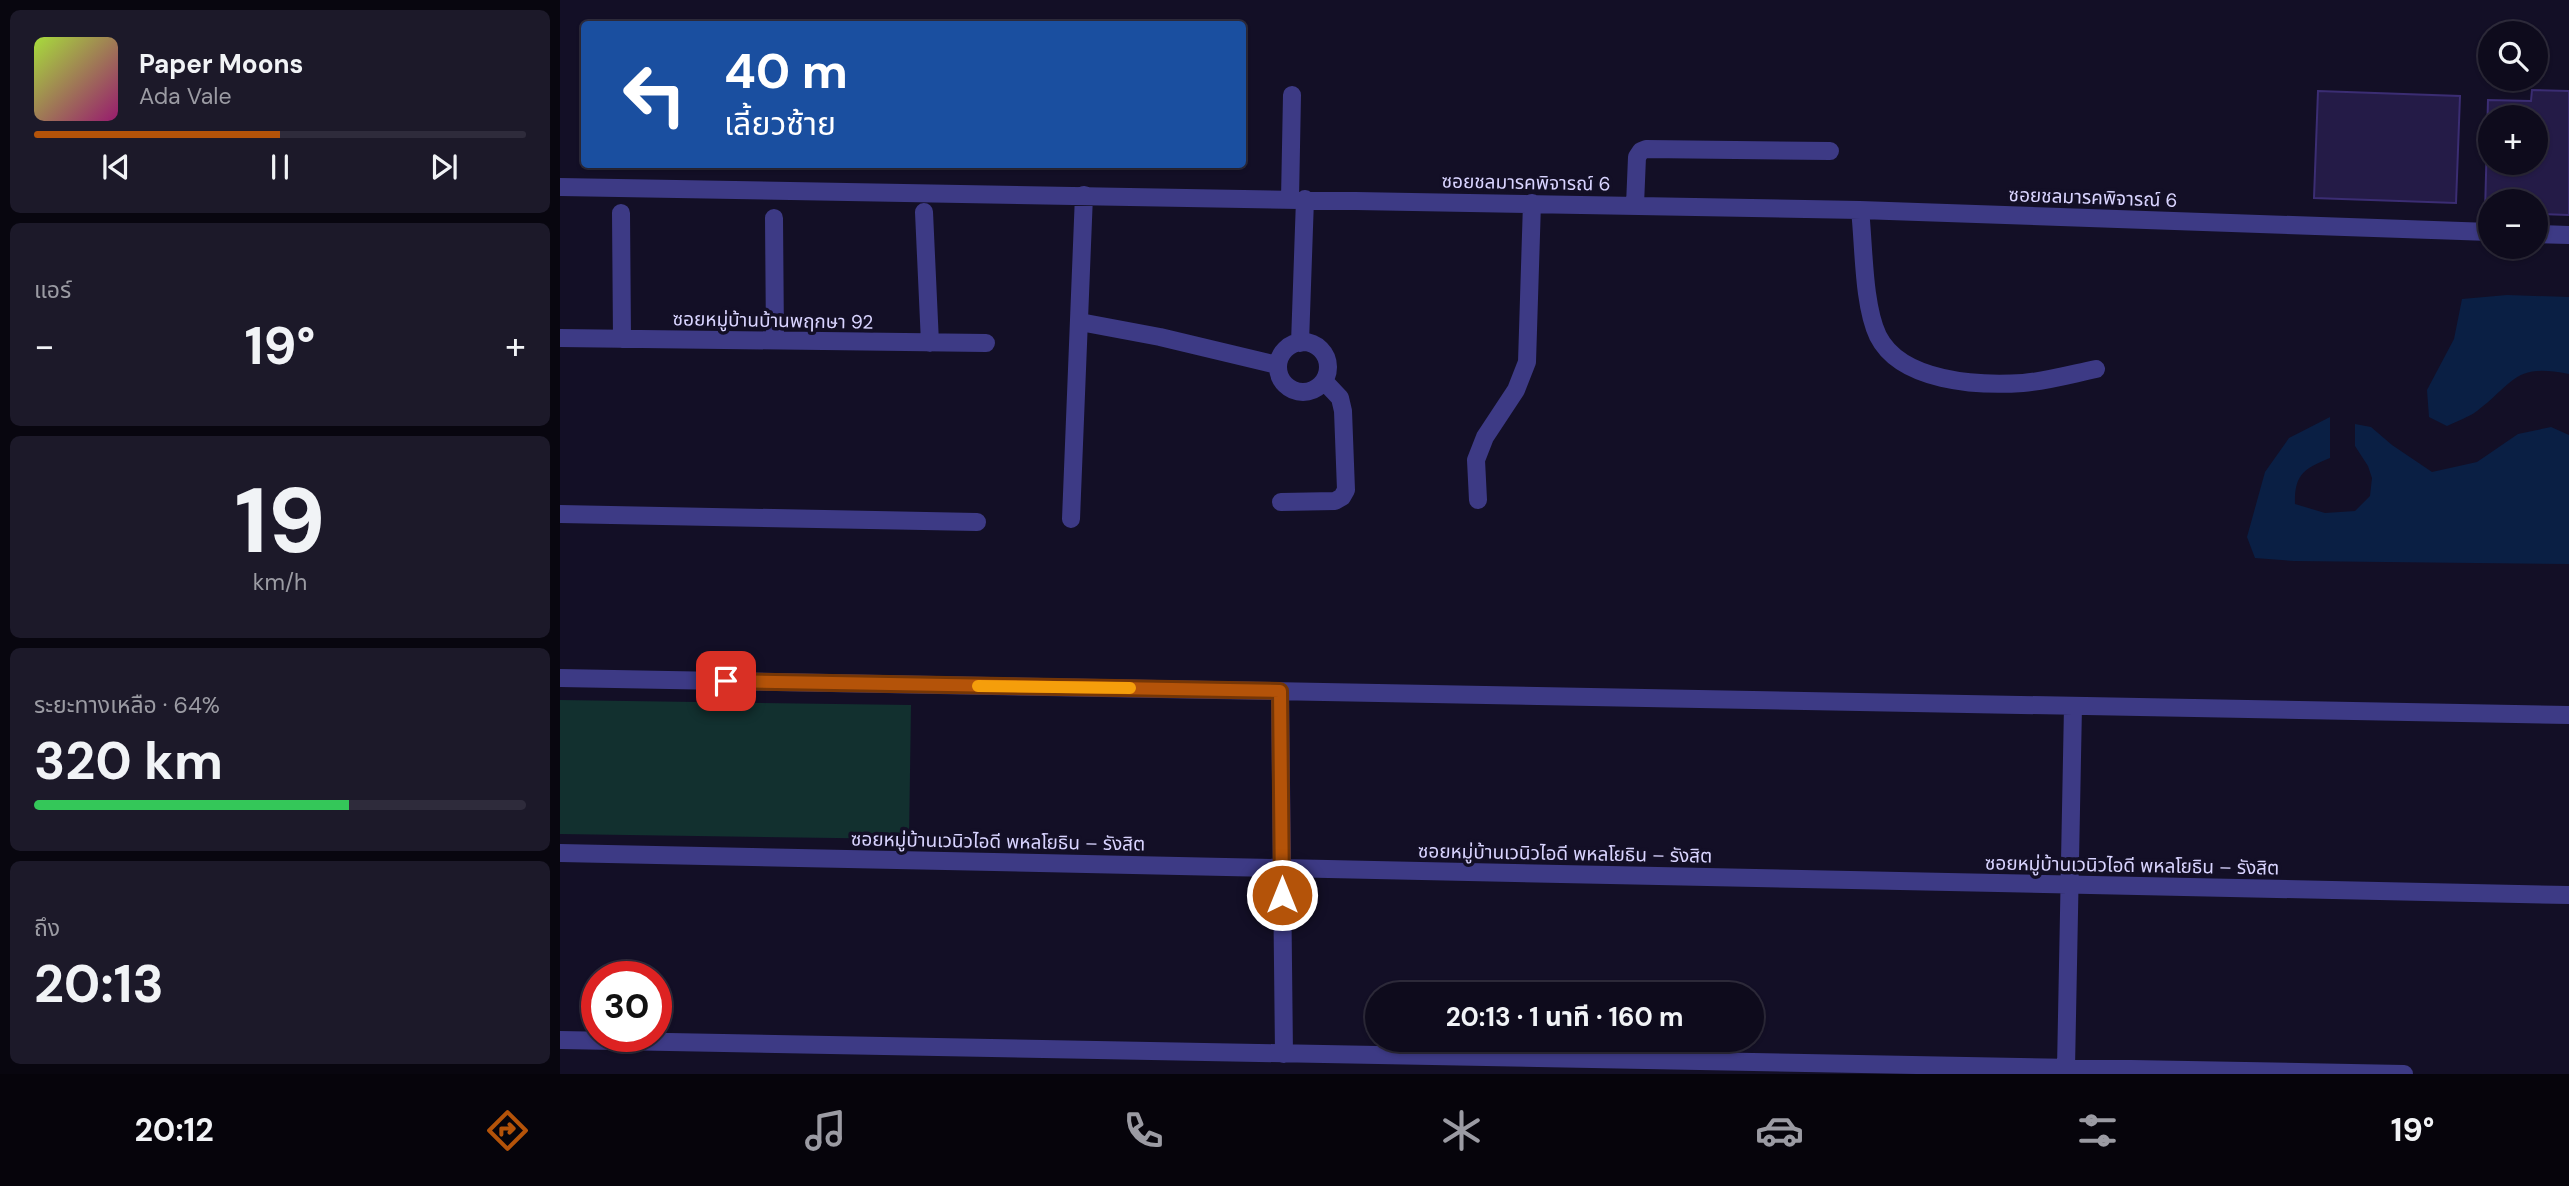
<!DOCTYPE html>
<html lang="th">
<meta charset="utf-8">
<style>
:root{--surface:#0e0b1c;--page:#1c1929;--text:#f1f3f6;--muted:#9b9ba3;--line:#2e2b3b;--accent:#b45309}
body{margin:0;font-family:"DM Sans","Noto Sans Thai",sans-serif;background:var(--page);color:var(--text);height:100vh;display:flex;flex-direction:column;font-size:26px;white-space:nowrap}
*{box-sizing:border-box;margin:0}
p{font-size:23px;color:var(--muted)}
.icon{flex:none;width:38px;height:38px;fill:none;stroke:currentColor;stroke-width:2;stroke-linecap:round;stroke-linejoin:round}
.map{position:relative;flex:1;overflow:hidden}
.drawer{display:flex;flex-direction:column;gap:10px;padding:10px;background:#08060f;width:560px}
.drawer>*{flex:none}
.guide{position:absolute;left:21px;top:21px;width:665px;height:147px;border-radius:7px;box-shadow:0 2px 5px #0004,0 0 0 2px var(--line);background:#1a4fa0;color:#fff;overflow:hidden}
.fabs{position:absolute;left:1918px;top:21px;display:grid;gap:14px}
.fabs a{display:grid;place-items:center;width:70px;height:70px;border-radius:50%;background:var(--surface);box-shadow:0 2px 5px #0004,0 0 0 2px var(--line);font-size:35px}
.speed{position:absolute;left:21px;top:961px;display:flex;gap:14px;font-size:35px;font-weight:700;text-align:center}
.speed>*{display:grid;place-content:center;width:91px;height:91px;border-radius:50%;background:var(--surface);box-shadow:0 2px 5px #0004,0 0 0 2px var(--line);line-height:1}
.speed .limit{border:10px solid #d22;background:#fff;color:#111}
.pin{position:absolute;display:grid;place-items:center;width:60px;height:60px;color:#fff;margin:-30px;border-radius:14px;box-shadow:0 4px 10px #0006}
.me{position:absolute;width:77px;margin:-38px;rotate:0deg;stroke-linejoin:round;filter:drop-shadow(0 0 5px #0008)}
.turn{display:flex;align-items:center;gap:24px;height:147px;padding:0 28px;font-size:32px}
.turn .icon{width:91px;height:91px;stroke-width:2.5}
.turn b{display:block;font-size:49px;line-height:60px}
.big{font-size:52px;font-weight:700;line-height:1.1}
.drawer .card{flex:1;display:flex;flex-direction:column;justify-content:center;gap:10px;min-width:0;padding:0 24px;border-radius:10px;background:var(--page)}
.drawer .dial{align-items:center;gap:0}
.dial b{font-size:91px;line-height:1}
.song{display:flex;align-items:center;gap:21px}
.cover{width:84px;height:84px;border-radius:10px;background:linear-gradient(135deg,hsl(80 70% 55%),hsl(320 70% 35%))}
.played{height:7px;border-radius:4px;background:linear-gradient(90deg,var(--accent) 50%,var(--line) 50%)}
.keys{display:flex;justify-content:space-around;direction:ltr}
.heat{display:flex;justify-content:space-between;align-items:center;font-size:38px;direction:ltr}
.charge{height:10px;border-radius:5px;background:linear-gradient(90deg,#34c759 64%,var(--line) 0)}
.trip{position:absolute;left:805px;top:982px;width:399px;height:70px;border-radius:35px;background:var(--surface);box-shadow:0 2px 5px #0004,0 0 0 2px var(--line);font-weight:700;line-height:70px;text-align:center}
.dock{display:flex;height:112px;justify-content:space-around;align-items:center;background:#06040b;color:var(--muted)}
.dock .icon{width:49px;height:49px}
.dock .on{color:var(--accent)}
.dock b{font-size:32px;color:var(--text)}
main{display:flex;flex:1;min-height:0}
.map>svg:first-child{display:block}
.green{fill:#12302f}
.water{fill:#0a1f44}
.building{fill:#241b47;stroke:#3b2d73;stroke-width:2;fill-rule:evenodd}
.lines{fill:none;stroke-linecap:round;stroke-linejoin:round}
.minor{stroke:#3d3a85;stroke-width:18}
.route-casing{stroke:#753606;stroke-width:18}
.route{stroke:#b45309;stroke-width:12}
.slow{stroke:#f59e0b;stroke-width:12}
.labels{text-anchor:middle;stroke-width:7;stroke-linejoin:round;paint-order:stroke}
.street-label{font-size:19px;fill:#d9d4ff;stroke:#130f26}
</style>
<main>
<section class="drawer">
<div class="card">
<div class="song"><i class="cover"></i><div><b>Paper Moons</b><p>Ada Vale</p></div></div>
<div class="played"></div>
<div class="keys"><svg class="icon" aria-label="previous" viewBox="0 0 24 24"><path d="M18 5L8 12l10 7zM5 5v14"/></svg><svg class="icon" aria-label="pause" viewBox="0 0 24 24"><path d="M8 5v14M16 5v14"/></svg><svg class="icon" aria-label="next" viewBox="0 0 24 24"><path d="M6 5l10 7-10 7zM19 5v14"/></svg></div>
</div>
<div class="card"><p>แอร์</p>
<div class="heat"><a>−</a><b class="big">19°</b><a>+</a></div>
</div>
<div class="card dial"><b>19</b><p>km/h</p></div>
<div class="card"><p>ระยะทางเหลือ · 64%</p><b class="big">320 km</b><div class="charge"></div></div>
<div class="card"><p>ถึง</p><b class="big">20:13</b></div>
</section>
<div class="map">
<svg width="2009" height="1074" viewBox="0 0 2009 1074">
<rect width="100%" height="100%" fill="#130f26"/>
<!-- green -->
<path class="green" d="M0,700l351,5 -2,134 -349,-5z"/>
<!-- water -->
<path class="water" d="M1947,295l62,2v77c-55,-11 -53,7 -92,37 -8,6 -20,10 -30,15l-18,-9 -2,-27 27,-51 8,-40z
M1770,417v41c-25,10 -36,16 -35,46l30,9 30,-2 15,-15 2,-18 -4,-12 -13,-20v-22l16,3 21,18 40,27 45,-10 41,-28 33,-7 18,8v129l-275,-3 -39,-3 -8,-21 18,-65 24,-34z"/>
<!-- building -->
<path class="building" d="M1972,90l37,1v124l-33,-1v-13h-46v12h-5l3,-113 43,1zM1930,117h46v46h-46z
M1758,91l142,5 -4,107 -142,-5z"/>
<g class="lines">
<!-- minor -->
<path class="minor" d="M0,187l1300,23 630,22
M730,199l2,-104
M1075,205l2,-48 4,-6 5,-2 184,2
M1300,210c4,35 3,95 18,126 23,46 100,50 145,47 24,-2 49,-9 73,-14
M364,212l6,131
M61,213l1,126
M214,218l1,122
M1976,234l33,1
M520,322l80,15 117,28
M0,338l426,5
M718 367a25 25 0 1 1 50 0a25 25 0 1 1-50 0Z
M740,343l5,-144
M918,500l-2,-40 9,-23 31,-47 11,-28 5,-159
M721,502l54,-1 7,-4 4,-7 -3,-79 -3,-13 -16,-17
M0,514l417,8
M511,519l13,-324
M0,678l2009,37
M720,691l4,363
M0,853l2009,42
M0,1040l1844,34
M1506,1068l7,-362"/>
</g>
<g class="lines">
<!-- route casing -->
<g class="route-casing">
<path id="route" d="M166,681l554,10 2,204"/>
</g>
<!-- route -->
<use href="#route" class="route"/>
<!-- slow -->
<path class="slow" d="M418,686l152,2"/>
</g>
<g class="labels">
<!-- street labels -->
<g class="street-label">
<text transform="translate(966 182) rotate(1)" y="7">ซอยชลมารคพิจารณ์ 6</text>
<text transform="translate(1533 197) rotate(2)" y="7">ซอยชลมารคพิจารณ์ 6</text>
<text transform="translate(213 320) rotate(1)" y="7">ซอยหมู่บ้านบ้านพฤกษา 92</text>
<text transform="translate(438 841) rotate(1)" y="7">ซอยหมู่บ้านเวนิวไอดี พหลโยธิน – รังสิต</text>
<text transform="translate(1005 853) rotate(1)" y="7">ซอยหมู่บ้านเวนิวไอดี พหลโยธิน – รังสิต</text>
<text transform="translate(1572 865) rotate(1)" y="7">ซอยหมู่บ้านเวนิวไอดี พหลโยธิน – รังสิต</text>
</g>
</g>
</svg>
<div class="fabs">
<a><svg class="icon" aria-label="search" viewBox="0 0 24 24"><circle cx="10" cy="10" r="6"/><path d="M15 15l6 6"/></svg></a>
<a>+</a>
<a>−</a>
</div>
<div class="speed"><div class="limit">30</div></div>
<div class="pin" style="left:166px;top:681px;background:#d93025"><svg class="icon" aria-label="arrive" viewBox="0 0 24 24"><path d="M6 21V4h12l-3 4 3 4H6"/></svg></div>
<svg class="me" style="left:722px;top:895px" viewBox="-20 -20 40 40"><circle r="17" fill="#b45309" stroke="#fff" stroke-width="3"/><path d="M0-11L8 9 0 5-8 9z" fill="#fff"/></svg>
<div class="trip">20:13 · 1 นาที · 160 m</div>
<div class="guide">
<div class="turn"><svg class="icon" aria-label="left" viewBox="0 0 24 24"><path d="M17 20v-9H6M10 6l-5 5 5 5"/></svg><div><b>40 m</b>เลี้ยวซ้าย</div></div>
</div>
</div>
</main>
<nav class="dock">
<b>20:12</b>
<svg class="icon on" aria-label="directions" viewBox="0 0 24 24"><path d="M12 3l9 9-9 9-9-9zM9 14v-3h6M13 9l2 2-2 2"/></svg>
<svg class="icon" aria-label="music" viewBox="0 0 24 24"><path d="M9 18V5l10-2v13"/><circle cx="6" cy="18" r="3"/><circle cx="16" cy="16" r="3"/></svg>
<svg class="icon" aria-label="phone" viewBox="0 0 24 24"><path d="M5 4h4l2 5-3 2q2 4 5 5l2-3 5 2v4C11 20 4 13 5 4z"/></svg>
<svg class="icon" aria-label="climate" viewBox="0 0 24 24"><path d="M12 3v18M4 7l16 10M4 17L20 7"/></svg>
<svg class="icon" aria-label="car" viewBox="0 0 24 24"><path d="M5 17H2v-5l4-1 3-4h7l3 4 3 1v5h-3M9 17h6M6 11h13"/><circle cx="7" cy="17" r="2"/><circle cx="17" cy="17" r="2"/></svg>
<svg class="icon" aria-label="filters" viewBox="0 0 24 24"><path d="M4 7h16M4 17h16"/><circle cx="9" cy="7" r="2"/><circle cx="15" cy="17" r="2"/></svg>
<b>19°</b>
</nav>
